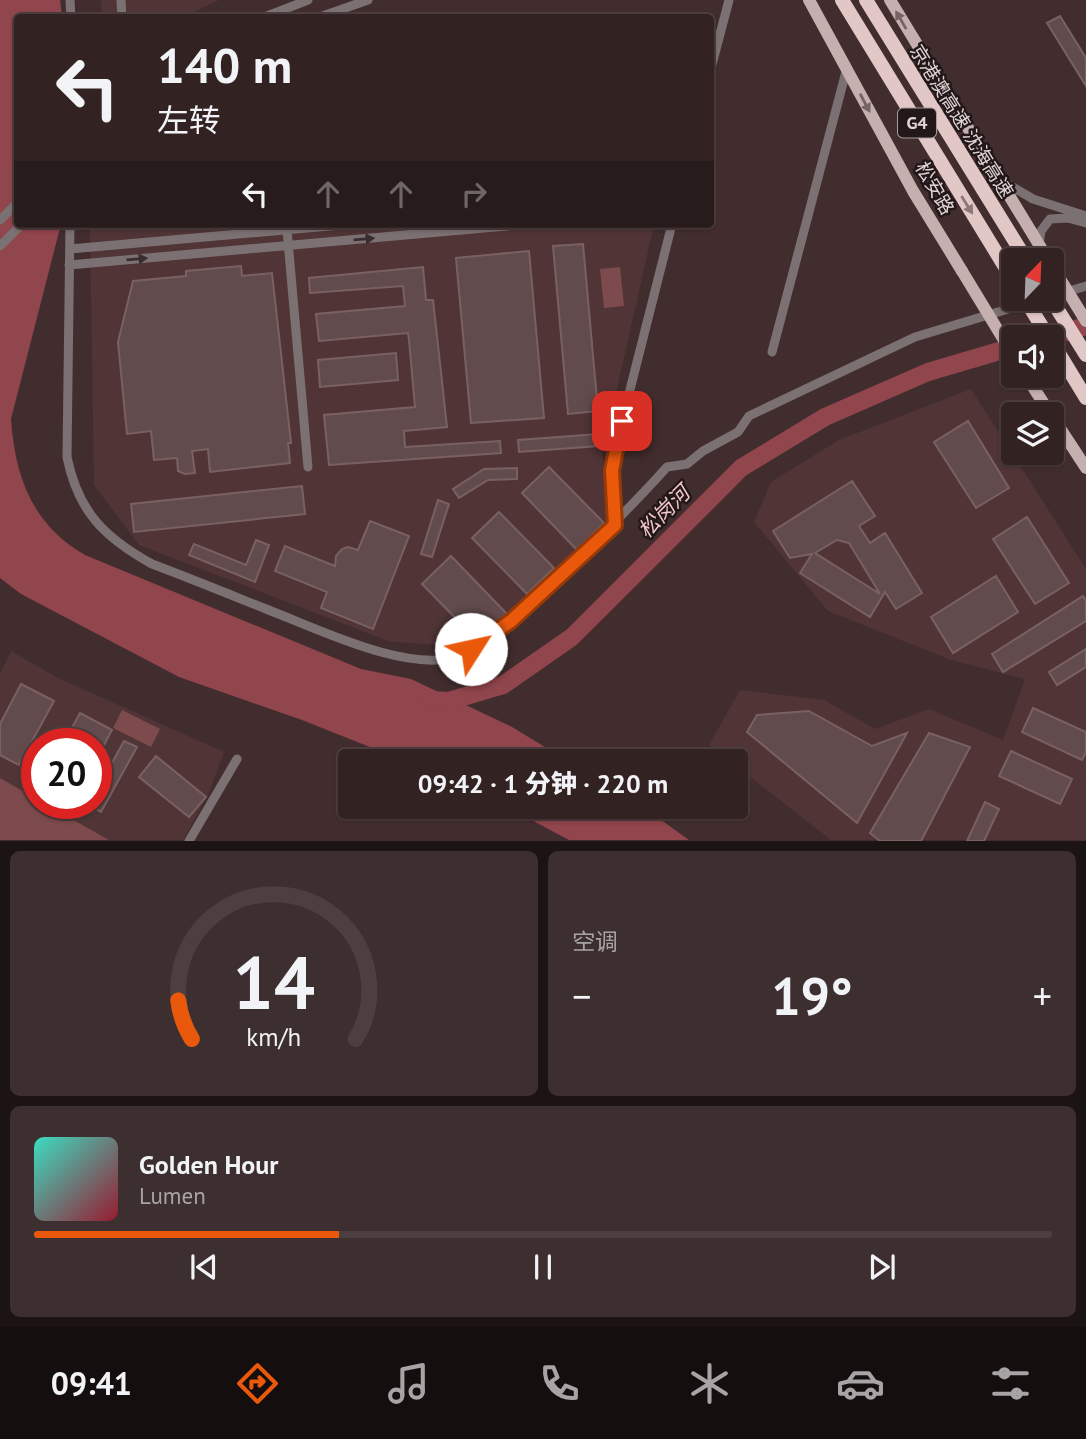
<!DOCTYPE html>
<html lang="zh">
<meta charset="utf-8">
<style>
:root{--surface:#322222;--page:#3d2f2f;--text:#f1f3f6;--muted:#a8a4a5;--line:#4d3f40;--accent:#ea580c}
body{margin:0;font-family:"PT Sans","Noto Sans SC",sans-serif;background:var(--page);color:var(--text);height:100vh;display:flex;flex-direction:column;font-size:26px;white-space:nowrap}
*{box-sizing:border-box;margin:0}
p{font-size:23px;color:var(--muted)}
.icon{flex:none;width:38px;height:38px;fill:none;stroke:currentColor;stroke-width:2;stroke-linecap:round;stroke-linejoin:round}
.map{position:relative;height:841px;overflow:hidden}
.panel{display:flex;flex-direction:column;gap:10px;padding:10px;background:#1c1313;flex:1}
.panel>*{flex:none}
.top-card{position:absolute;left:14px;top:14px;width:700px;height:214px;border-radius:7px;box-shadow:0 2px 5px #0004,0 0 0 2px var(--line);background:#322222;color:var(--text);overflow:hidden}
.needle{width:46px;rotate:23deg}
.tools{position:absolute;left:1001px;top:248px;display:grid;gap:14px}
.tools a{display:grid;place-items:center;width:63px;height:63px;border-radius:7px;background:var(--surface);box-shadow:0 2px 5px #0004,0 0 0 2px var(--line);font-size:35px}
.speed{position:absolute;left:21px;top:728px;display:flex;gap:14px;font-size:35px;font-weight:700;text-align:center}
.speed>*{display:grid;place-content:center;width:91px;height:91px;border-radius:50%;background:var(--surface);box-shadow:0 2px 5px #0004,0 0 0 2px var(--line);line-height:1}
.speed .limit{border:10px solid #d22;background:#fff;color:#111}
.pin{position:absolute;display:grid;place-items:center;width:60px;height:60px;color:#fff;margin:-30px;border-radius:14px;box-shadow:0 4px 10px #0006}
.me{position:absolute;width:77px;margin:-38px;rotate:55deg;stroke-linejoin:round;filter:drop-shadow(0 0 5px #0008)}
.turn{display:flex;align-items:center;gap:24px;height:147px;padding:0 28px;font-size:32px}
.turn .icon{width:91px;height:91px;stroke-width:2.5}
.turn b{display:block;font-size:49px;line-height:60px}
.lanes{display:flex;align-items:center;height:66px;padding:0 28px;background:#0003;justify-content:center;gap:35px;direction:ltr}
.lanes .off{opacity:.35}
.big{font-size:52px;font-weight:800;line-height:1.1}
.panel .widget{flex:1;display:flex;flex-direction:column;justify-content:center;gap:10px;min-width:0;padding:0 24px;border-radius:10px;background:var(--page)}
.panel .dial{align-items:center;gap:0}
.dial svg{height:182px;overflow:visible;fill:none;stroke:var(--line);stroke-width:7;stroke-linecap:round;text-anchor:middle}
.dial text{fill:var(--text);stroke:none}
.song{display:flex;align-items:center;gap:21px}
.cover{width:84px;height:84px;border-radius:10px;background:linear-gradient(135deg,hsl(170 70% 55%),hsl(350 70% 35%))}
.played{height:7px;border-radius:4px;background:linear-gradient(90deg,var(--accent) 30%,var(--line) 30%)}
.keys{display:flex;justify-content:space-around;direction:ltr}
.heat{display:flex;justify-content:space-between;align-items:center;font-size:38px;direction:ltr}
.panel .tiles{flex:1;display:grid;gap:10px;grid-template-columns:1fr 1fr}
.widget:last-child{grid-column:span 2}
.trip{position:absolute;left:338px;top:749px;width:410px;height:70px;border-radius:7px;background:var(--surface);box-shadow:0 2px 5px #0004,0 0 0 2px var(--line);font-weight:800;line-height:70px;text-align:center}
.tab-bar{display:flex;height:112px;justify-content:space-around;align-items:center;background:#140e0e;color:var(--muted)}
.tab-bar .icon{width:49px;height:49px}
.tab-bar .selected{color:var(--accent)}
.tab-bar b{font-size:32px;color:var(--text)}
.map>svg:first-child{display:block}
.built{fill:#513536}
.green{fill:#7d4a4d}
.water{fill:#91454c}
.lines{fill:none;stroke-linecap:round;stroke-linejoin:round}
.river{stroke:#91454c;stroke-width:18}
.building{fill:#624b4c;stroke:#796162;stroke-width:2;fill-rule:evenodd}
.minor{stroke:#7c7172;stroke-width:9}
.major{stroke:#c5afaf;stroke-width:12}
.highway{stroke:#e2c7c7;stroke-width:14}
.major-bridge{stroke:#c5afaf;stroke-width:12}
.highway-bridge{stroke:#e2c7c7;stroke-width:14}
.oneway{fill:#746464}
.oneway2{fill:#8c7879}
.oneway3{fill:#382e2f}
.route-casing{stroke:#983908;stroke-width:18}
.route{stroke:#ea580c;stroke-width:12}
.labels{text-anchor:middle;stroke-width:5;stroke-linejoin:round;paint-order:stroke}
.shield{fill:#221819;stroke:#a89c9c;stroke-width:2}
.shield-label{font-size:18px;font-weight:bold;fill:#e1d4d4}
.street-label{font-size:19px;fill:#e1d4d4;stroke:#221819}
.water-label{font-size:21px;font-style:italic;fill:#f4c6c8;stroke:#221819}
</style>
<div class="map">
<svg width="1086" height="841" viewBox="0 0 1086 841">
<rect width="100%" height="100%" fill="#422d2e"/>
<!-- built -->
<path class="built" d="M101,0h118l-38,18 -79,-1z
M90,224h564l-52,232 8,66 -140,126 -82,-7 -249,-96 -45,-60z
M971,389l115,180v271h-255l-96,-75v-4h-5l-21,-16 31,-55 84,10 51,29 54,-20 74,31 22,-61 -74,-19 -123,-49 -74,-89 17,-40 68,-42z
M11,651l47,27 166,74 -16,43 -25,45h-74l-65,-37h52v-59h-59v55l-37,-21v-104z"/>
<!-- green -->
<path class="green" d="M620,267l4,39 -20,2 -4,-39z
M122,710l38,19 -9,18 -38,-19z
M0,778l37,21v4h7l65,37h-109z"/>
<!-- water -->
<path class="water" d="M0,0h60l2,17 -44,1v206h43l-50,195c4,59 22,106 74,136l276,114 50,10 101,48 56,34h-163l-103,-41 -123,-43 -158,-83 -21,-16z
M507,807h136l46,33h-120z"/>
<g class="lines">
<!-- river -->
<path class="river" d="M1045,338l41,-12
M431,700l18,1 54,-16 69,-48 169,-169 84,-51 103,-45 85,-25"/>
</g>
<!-- building -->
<path class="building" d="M1060,16l26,42v28l-39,-63z
M583,244l15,167 -30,3 -15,-168z
M529,251l15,167 -73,5 -15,-165z
M241,266l1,10 30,-3 19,170h-3l2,20 -80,9 -2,-23 -16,2 3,22 -10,1 -7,-3 -1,-13 -23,2 -3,-29 -24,3 -9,-92 15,-61 53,-5v-5z
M423,267l3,33h7l14,127 -43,4 1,16 95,-6 1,12 -172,12 -5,-50 91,-8 -6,-67 -1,-7 -89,8 -3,-27 89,-8 -2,-20 -93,7 -1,-15z
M396,353l2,27 -78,7 -2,-27z
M968,421l41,67 -33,20 -42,-66z
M598,434l1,12 -80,6 -1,-12z
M549,467l55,56 -27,27 -55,-57z
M517,468v11l-29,1 -29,18 -6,-9 31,-20z
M852,481l23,35 -16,10 11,17 15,-10 37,60 -26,16 -11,-17 -15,25 -70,-44 12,-19 -22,4 -17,-27zM837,540l12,3 31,51 -65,-41z
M302,486l3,28 -171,18 -3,-28z
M438,500l11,4 -17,53 -11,-3z
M499,512l55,56 -27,26 -55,-56z
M1027,517l42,66 -34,21 -42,-65z
M370,521l39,15 -36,93 -52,-21 6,-16 -52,-21 10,-25 50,20 1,-10 6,-7 6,-2 10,3z
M256,540l13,5 -14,37 -66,-27 5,-11 52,21z
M451,556l56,58 -20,19 -4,-4 -9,8 -52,-53z
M996,576l22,36 -65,41 -22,-36z
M1083,596l3,5v20l-83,51 -11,-18z
M1086,649v18l-29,18 -8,-13z
M21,684l33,17 -35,64 -19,-10v-31z
M1033,708l53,24v20l-4,8 -60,-28z
M809,711l63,35 35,-13 -50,90 -110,-91 10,-17z
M80,713l32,17 -16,30v-16h-33z
M929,733l41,14 -49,94h-41l-10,-8z
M124,741l13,6 -36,65 -16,-9h11v-11z
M1011,751l61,28 -12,25 -61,-28z
M156,756l50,41 -17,20 -50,-40z
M985,802l14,7 -15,32h-17z"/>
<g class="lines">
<!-- minor -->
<path class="minor" d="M70,0l1,18
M121,0l1,18
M262,18l46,-18
M317,18l51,-18
M710,72l19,-72
M1004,182l29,17 53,17
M0,220l18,-18
M70,224l-3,233c11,55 38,81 85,107 40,15 79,31 119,47 47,18 138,63 188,45 29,-9 55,-38 76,-57 46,-43 90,-85 132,-132l20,-3 16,-13 35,-19 11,-16 166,-79 126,-38
M287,230l21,237
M1039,244l2,-13 9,-12 18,-1 18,5
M0,246l22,-22
M70,249l282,-25
M69,265l459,-41
M1052,296l34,-10
M772,352l75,-284
M615,525l-3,-55 4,-25 56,-221
M189,841l48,-82"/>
<!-- major -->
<path class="major" d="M809,0l104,191 49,80
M890,0l159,261
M1026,376l25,39
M1052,416l34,52"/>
<!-- highway -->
<path class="highway" d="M842,0l171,280
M866,0l161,261
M1051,299l35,56
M1052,342l34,56"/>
<!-- major-bridge -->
<path class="major-bridge" d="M1052,266l34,55
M962,271l51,84"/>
<!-- highway-bridge -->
<path class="highway-bridge" d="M1025,299l24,39"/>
</g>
<!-- one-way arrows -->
<defs><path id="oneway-solid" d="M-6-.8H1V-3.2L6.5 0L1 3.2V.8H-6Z" transform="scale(1.75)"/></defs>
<g class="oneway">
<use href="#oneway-solid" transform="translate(901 20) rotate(-120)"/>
<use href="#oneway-solid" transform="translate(865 103) rotate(62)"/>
</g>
<use class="oneway2" href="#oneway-solid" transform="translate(967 205) rotate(58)"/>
<g class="oneway3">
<use href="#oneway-solid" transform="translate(364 239) rotate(-5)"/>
<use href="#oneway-solid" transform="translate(137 259) rotate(-5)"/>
</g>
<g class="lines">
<!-- route casing -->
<g class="route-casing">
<path id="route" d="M471,649l40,-28 104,-96 -3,-55 10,-49"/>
</g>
<!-- route -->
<use href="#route" class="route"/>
</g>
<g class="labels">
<!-- shield labels -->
<rect class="shield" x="898" y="108.5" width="38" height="29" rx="5"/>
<g class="shield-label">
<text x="917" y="129">G4</text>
</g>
<!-- street labels -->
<g class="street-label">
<text transform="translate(962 121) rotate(58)" y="7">京港澳高速 沈海高速</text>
<text transform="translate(935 188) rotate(60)" y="7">松安路</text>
</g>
<!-- water labels -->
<g class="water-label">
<text transform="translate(664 512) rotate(-45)" y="7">松岗河</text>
</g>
</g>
</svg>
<div class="tools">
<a><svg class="needle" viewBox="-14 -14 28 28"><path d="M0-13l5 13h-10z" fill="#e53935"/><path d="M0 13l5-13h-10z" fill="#a8a4a5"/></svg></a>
<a><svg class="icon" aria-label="sound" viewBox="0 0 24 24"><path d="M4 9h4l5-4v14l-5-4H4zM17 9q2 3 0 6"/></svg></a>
<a><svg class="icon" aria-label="layers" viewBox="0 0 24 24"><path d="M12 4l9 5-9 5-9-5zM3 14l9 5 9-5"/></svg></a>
</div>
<div class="speed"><div class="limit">20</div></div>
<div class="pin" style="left:622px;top:421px;background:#d93025"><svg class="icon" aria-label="arrive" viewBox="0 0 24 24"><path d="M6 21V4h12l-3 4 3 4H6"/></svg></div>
<svg class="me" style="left:471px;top:649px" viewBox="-20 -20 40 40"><circle r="19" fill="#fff"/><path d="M0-13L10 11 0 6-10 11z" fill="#ea580c"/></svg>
<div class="trip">09:42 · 1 分钟 · 220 m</div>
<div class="top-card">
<div class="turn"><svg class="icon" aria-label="left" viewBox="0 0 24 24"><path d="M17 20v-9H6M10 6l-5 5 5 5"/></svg><div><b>140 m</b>左转</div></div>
<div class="lanes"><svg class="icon" aria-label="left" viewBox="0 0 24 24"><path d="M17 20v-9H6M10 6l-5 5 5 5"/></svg><svg class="icon off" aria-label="ahead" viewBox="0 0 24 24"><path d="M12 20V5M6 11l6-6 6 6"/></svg><svg class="icon off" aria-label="ahead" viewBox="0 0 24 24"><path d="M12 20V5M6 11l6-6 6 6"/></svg><svg class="icon off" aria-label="right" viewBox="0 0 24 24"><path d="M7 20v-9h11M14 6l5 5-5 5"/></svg></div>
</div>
</div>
<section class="panel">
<div class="tiles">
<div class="widget dial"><svg viewBox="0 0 100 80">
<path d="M14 69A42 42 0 1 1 86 69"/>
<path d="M14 69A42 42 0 0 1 8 52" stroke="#ea580c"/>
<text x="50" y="56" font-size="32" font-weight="700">14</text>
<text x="50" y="72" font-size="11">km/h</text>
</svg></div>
<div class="widget"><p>空调</p>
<div class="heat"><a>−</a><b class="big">19°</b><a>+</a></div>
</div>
<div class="widget">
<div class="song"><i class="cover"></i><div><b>Golden Hour</b><p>Lumen</p></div></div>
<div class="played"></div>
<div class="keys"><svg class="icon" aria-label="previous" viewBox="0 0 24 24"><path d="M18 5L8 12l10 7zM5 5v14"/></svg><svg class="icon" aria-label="pause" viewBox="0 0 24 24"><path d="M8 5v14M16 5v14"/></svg><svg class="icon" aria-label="next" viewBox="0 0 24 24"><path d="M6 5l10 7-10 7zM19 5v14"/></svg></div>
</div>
</div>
</section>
<nav class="tab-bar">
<b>09:41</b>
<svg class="icon selected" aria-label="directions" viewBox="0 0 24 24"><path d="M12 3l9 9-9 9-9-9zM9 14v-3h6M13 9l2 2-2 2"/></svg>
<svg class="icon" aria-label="music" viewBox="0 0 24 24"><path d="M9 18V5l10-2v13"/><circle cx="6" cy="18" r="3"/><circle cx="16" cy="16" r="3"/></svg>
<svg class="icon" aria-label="phone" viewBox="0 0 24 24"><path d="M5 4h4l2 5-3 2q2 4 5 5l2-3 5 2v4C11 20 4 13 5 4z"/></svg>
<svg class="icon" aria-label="climate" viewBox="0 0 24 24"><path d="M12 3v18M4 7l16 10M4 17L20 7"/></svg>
<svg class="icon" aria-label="car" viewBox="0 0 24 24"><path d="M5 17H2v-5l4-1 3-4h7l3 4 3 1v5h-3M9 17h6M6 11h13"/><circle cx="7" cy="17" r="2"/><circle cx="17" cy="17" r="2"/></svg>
<svg class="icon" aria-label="filters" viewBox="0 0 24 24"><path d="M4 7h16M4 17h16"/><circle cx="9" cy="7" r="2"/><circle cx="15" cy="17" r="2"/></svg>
</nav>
